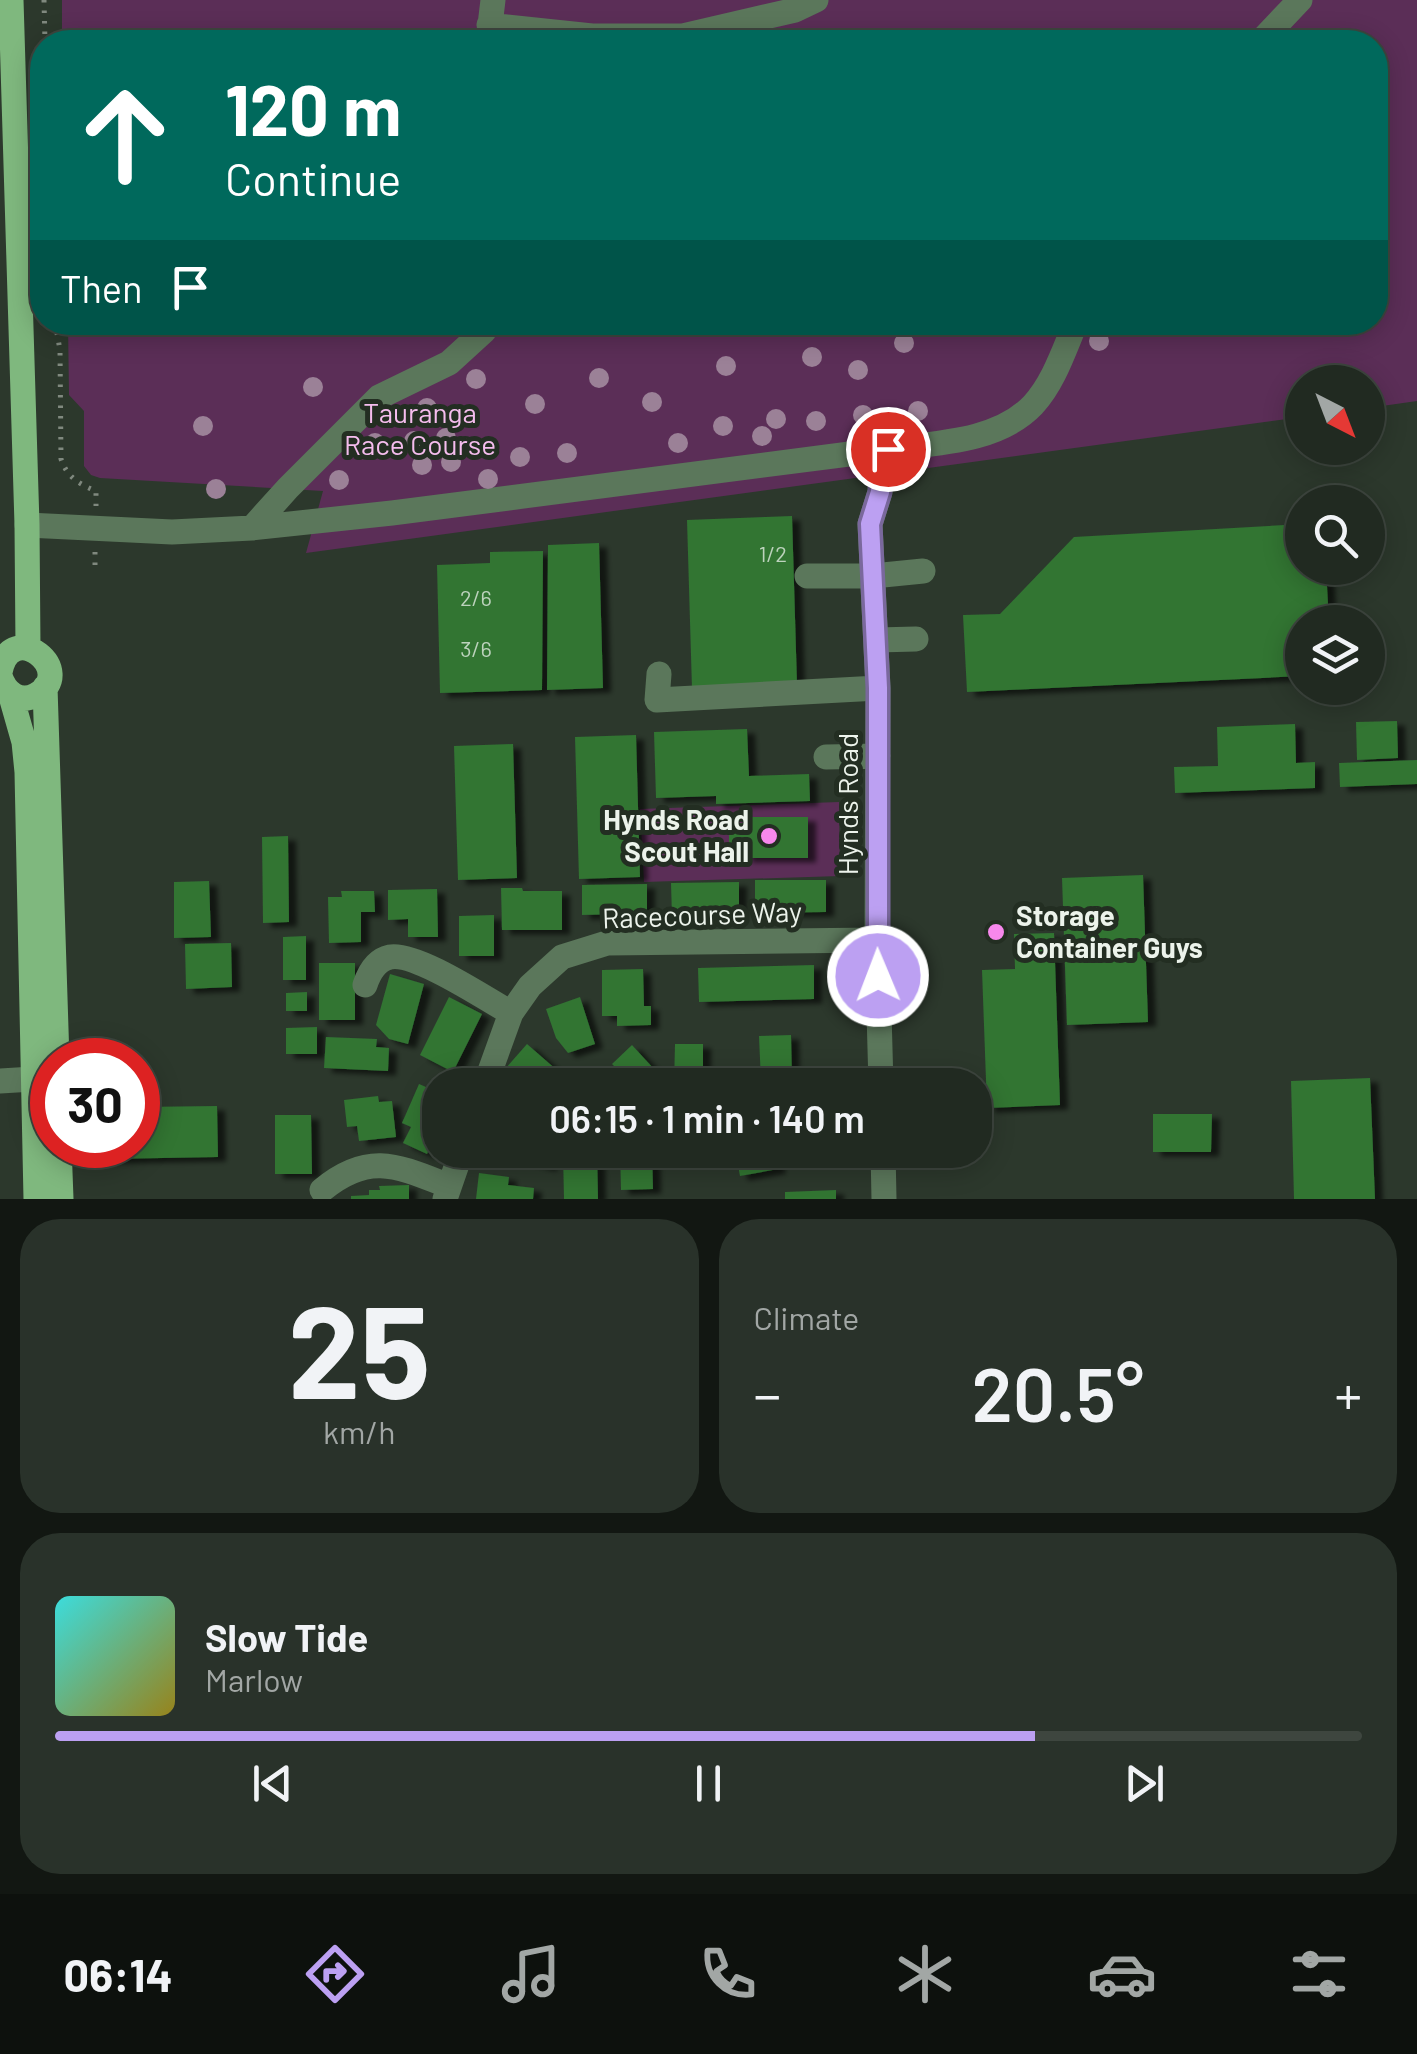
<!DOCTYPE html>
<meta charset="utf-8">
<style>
:root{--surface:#212a21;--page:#29322a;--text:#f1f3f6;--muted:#a2a7a5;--line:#3e463f;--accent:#bca0f2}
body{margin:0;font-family:Barlow,sans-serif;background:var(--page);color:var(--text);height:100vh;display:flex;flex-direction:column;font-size:38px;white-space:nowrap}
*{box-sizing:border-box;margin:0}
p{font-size:32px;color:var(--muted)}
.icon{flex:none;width:55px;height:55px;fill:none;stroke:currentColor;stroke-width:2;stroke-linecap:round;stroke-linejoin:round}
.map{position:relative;height:1199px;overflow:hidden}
.drawer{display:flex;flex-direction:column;gap:20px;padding:20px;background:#121712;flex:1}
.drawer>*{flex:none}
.top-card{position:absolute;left:30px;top:30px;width:1358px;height:305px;border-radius:40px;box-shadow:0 5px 25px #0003,0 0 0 2px var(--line);background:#00695c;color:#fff;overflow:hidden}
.needle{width:65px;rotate:138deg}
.controls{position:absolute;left:1285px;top:365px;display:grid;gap:20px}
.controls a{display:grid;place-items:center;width:100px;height:100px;border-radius:50%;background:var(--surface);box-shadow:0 5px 25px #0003,0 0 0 2px var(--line);font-size:50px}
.speed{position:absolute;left:30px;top:1038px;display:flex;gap:20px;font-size:50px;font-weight:700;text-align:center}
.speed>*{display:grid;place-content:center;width:130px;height:130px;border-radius:50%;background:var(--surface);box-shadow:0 5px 25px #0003,0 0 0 2px var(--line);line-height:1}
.speed .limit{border:15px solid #d22;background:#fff;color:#111}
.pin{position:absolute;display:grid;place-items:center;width:85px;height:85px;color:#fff;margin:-42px;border:5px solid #fff;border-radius:50%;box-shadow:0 2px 10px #0007}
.me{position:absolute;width:110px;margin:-55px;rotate:359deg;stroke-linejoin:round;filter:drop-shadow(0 0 8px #0008)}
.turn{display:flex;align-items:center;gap:35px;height:210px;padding:0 30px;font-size:45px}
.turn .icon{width:130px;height:130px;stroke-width:2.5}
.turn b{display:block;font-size:70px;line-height:85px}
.then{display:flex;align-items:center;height:95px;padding:0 30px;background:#0003;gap:20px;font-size:38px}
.big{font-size:75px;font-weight:600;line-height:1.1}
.drawer .widget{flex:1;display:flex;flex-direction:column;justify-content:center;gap:15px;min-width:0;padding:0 35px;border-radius:40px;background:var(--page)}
.drawer .dial{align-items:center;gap:0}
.dial b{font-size:130px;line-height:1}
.song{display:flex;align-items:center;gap:30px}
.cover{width:120px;height:120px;border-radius:15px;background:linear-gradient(135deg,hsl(180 70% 55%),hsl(50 70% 35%))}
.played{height:10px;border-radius:5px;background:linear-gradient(90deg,var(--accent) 75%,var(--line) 75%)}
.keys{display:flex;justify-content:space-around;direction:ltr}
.heat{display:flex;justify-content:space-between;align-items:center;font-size:55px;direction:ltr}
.drawer .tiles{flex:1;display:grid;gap:20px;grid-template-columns:1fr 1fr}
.widget:last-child{grid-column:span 2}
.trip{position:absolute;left:422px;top:1068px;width:570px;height:100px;border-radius:40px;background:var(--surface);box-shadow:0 5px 25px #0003,0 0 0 2px var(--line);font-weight:600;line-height:100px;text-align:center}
.menu{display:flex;height:160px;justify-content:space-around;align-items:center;background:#0d110d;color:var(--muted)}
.menu .icon{width:70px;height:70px}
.menu .active{color:var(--accent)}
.menu b{font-size:45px;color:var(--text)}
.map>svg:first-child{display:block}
.green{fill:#5b2e57}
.building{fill:#317433;filter:url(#shadow)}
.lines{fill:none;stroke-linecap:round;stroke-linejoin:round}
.path{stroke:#80897f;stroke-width:5;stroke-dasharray:2.5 8;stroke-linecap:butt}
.minor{stroke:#5b775b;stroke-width:25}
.major{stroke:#7fb87e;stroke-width:25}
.tree{fill:#9b8197}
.route-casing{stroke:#7a689d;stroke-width:25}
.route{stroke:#bca0f2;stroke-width:18}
.poi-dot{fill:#f788ec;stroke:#232e22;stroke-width:4}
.labels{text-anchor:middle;stroke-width:10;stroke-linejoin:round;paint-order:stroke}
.number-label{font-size:22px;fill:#bdd3bd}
.park-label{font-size:28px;fill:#f5bdee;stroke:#232e22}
.street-label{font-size:28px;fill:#ecf3eb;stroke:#232e22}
.poi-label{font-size:28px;font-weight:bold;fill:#ecf3eb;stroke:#232e22;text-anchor:end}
</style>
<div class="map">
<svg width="1417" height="1199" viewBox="0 0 1417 1199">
<defs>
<filter id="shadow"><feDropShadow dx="8" dy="4.5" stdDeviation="2.5" flood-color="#0009"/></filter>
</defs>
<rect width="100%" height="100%" fill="#2c382c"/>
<!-- green -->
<path class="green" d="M62,0h1355v401l-49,7v-26h-66v35l-996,136 17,-62 -223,-13 -9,-3 -7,-9v-55l-15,-16 -1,-72 1307,-1v-280h-1313z
M839,802l1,74 -196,6 -4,-73z"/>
<!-- building -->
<path class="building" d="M792,516l5,169 -105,4 -5,-169z
M1302,524v44h24l3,54h-27v54l-335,16 -4,-77 37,-1 74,-77z
M599,543l4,145 -56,2 1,-145z
M543,551l-1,139 -102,3 -3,-128 53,-2v-11z
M1397,721l1,37 -41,2 -1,-38z
M1295,724l1,39 19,-1v26l-140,5 -1,-26 44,-1 -1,-39z
M747,729l2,47 60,-2 1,27 -94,3v-8l-60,2 -2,-66z
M636,735l4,142 -61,2 -4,-142z
M513,744l4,134 -59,2 -4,-134z
M1417,760v24l-77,3 -1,-24z
M744,817h64v41h-64v-9h-15v-25l15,-1z
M288,836l1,86 -26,1 -1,-86z
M1143,875l5,147 -81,3 -5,-147z
M755,880h71v32l-71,1z
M209,881l2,56 -37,1v-56z
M739,882v35h-67l-1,-34z
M647,884v33h-28v-3l-37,1v-30z
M501,888h21l1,3h39v39h-60z
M437,889l1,48h-30v-18l-20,1v-30z
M341,891h33l1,21h-14v30l-32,1 -1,-46h14z
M494,915v41h-35v-40z
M1054,933l6,172 -73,3 -5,-138 33,-1 -1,-35z
M306,936v44h-23v-43z
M231,943l1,44 -46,2 -1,-45z
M319,963h36v57h-36z
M814,965v34l-115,3 -1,-34z
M643,969l1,37h7v19l-34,1v-10h-15v-46z
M390,974l34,10 -16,60 -19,-5 -13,-14z
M307,992v19h-21v-18z
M449,997l33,17 -29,58 -33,-17z
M580,997l15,47 -27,9 -12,-15 -10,-29z
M317,1027v27h-31v-26z
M791,1035l1,46 -31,1 -2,-46z
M326,1037l51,2 -1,8 13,1 -1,23 -64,-3z
M527,1044l47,41h-50l-19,-16z
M675,1044h28v40h-29z
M632,1045l22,24v16h-31v-10l-11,-11z
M1370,1078l5,121h-81l-3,-118z
M419,1084l21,9v33l-13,28 -24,-11 8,-16 -9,-4z
M378,1096l1,6 13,-1 4,36 -37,4 -2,-15 -10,1 -3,-27z
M217,1106l1,51 -111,2v-14h31v-38z
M1153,1114h59l-1,38h-58z
M275,1115h36l1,59h-37z
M511,1150h43l-6,17 -38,-12z
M576,1150h21l1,49h-34l-1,-46 13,-1z
M620,1150h32l1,39 -32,1z
M735,1150h39l4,19 -38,7z
M479,1173l30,4 -1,8 26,3 -1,11h-57z
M409,1185v14h-58v-3l18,-1v-5h11l-1,-4z
M836,1190v9h-51v-7z"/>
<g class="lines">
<!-- path -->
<path class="path" d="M44,0l1,42
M55,322l5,28 1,109c6,18 18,25 35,32v15
M95,565v-13"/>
<!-- minor -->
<path class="minor" d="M489,25l103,11h91l112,-26 21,-10
M488,42l5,-42
M1260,42l40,-42
M27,525l145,7 80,-4 140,-15 496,-64
M252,528l36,-40 91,-91 70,-34 35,-32 3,-9
M807,576h66l50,-5
M877,640l39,-1
M659,674l-2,26 221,-12
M826,757l52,-1
M365,985c4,-12 11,-25 25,-28 26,-5 96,42 121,56
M0,1081l33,-2
M485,1085l26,-72 19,-27 32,-29 45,-14 270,-3
M881,1085l-4,-145 1,-252 -8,-164 10,-32 1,-23 7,-20c48,-6 110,-7 145,-44 21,-23 31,-55 43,-83
M883,1150l1,49
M322,1190c47,-39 76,-24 127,-4
M445,1199l17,-49"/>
<!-- major -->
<path class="major" d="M11,0l16,525 1,123
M0,672c11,-56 79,0 36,23 -17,9 -31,-3 -36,-19
M45,687l12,373
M10,693l14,49 3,30 9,427
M59,1145l2,54"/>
</g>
<!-- trees -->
<g class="tree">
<circle cx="1099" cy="341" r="10"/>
<circle cx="904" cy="343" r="10"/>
<circle cx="812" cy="357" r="10"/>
<circle cx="726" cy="366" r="10"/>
<circle cx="858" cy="370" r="10"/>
<circle cx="599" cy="378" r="10"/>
<circle cx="476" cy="379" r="10"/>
<circle cx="313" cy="387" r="10"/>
<circle cx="652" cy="402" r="10"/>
<circle cx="535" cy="404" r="10"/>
<circle cx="427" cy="408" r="10"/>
<circle cx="918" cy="411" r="10"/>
<circle cx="863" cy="415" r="10"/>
<circle cx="776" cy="419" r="10"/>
<circle cx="816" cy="421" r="10"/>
<circle cx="203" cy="426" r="10"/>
<circle cx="723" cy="426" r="10"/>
<circle cx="762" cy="436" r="10"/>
<circle cx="446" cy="438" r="10"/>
<circle cx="414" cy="441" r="10"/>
<circle cx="375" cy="443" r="10"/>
<circle cx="678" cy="443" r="10"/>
<circle cx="567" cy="453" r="10"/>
<circle cx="520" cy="457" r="10"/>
<circle cx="451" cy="462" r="10"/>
<circle cx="422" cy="465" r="10"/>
<circle cx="488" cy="479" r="10"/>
<circle cx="339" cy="480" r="10"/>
<circle cx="216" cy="489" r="10"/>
</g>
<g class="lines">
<!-- route casing -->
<g class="route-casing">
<path id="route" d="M878,976v-288l-8,-164 10,-32 1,-23 7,-20"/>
</g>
<!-- route -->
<use href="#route" class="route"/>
</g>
<!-- markers -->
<g class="poi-dot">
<circle cx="769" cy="836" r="10"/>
<circle cx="996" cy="932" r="10"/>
</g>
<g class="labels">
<!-- number labels -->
<g class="number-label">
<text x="773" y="562">1/2</text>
<text x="476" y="606">2/6</text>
<text x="476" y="657">3/6</text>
</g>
<!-- park labels -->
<g class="park-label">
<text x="420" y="423">Tauranga<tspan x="420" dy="32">Race Course</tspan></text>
</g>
<!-- street labels -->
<g class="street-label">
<text transform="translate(848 804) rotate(-90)" y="10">Hynds Road</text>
<text transform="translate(702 915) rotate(-2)" y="10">Racecourse Way</text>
</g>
<!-- poi labels -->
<g class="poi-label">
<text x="749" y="830">Hynds Road<tspan x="749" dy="32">Scout Hall</tspan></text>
<text x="1016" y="926" text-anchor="start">Storage<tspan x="1016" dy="32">Container Guys</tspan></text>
</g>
</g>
</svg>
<div class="controls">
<a><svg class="needle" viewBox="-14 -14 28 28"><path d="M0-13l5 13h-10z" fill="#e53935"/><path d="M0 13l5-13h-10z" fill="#a2a7a5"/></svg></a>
<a><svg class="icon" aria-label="search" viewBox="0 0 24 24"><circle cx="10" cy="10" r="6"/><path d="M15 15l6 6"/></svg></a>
<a><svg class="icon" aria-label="layers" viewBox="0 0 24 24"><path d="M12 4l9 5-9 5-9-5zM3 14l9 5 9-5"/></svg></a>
</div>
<div class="speed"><div class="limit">30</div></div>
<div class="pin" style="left:888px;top:449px;background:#d93025"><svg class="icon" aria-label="arrive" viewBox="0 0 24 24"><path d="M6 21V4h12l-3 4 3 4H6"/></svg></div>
<svg class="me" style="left:878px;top:976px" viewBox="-20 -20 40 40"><circle r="17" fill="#bca0f2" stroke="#fff" stroke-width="3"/><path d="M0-11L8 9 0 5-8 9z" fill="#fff"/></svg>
<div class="trip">06:15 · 1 min · 140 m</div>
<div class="top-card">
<div class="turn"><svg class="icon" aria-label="ahead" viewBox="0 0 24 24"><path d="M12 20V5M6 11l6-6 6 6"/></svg><div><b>120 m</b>Continue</div></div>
<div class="then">Then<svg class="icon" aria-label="arrive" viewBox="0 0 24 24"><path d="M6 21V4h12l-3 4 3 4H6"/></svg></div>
</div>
</div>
<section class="drawer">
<div class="tiles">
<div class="widget dial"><b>25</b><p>km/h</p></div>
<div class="widget"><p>Climate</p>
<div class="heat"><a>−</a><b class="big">20.5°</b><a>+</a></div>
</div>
<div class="widget">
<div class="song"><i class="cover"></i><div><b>Slow Tide</b><p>Marlow</p></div></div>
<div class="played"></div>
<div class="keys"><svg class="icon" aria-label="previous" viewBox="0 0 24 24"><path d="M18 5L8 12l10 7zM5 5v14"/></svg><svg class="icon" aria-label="pause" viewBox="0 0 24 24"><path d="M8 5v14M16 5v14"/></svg><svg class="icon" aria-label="next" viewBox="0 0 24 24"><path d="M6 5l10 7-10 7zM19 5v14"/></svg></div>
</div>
</div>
</section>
<nav class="menu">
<b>06:14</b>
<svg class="icon active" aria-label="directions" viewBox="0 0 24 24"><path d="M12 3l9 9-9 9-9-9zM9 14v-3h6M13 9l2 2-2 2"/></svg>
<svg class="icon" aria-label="music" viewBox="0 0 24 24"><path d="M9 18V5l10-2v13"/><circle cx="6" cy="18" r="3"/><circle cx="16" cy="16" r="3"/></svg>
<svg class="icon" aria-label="phone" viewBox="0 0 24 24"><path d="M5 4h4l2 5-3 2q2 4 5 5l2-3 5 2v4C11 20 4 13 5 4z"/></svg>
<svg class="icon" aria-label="climate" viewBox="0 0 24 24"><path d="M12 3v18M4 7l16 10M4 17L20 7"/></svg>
<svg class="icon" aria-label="car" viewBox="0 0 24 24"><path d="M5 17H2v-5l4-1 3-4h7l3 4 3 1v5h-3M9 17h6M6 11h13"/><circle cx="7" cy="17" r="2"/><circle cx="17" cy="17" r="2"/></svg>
<svg class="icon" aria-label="filters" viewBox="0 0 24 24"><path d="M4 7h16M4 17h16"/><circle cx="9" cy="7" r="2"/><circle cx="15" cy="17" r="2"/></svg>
</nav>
